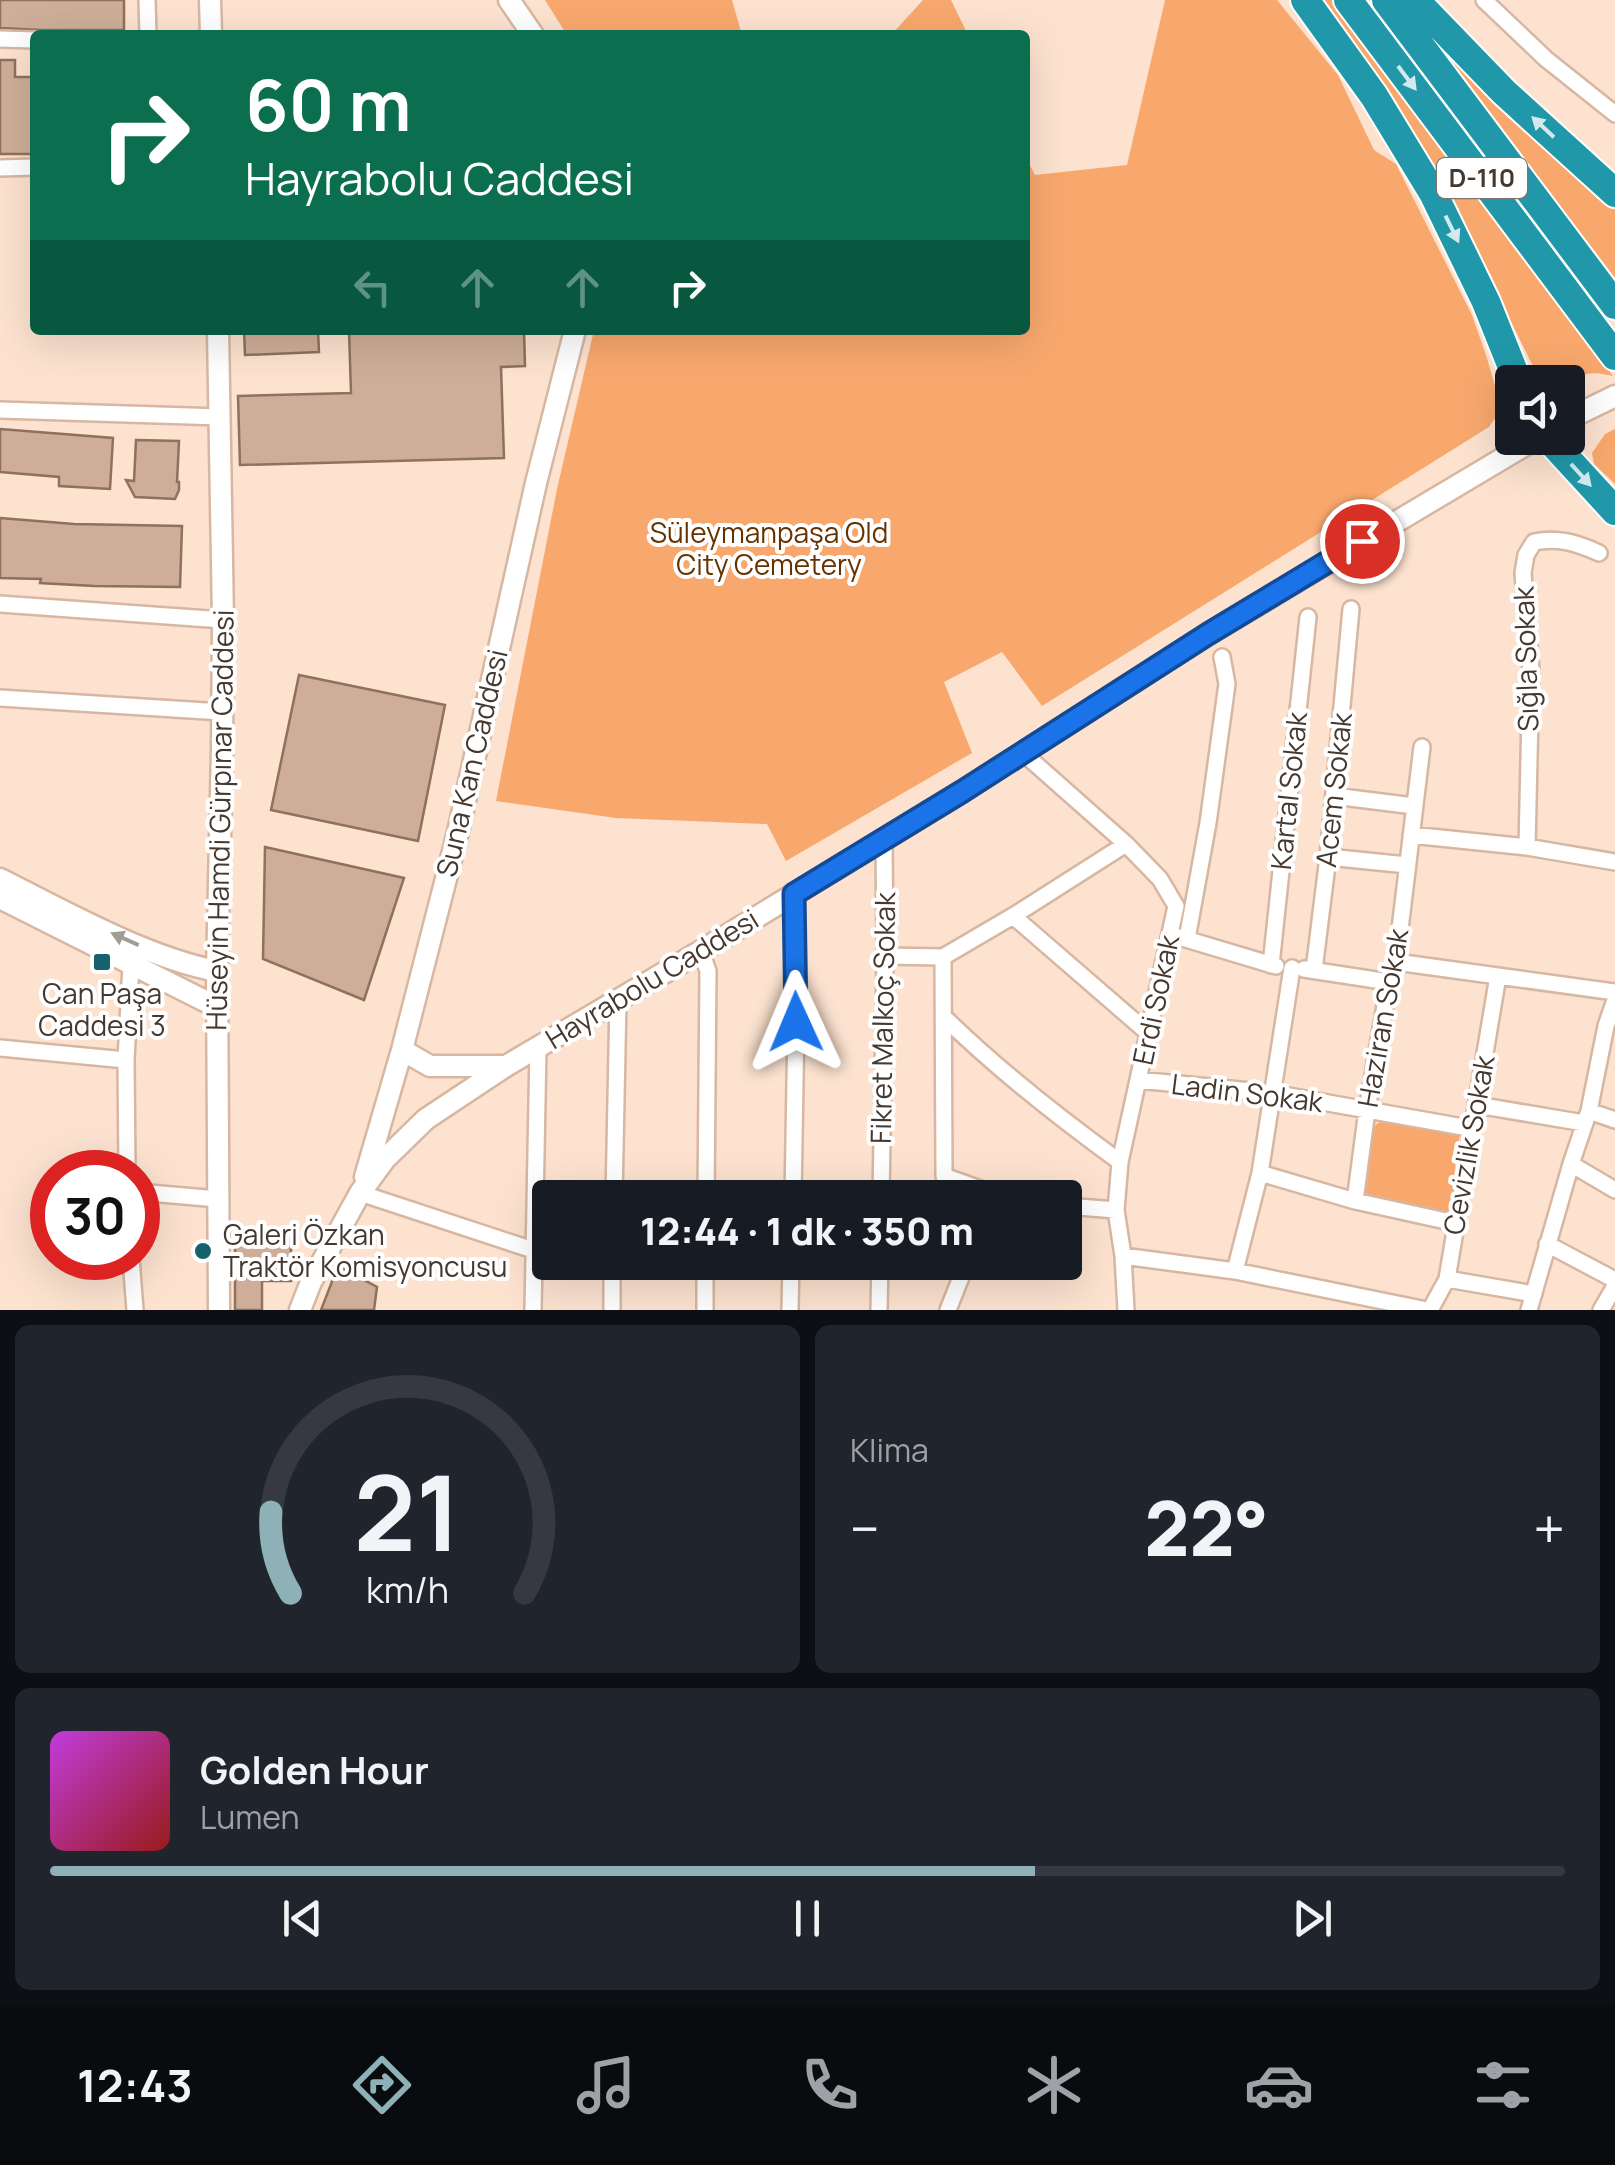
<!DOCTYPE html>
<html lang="tr">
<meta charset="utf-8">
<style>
:root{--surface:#171b24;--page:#20242c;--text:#f1f3f6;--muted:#9ea1a6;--line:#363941;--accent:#8eb1b8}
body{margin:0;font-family:Manrope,sans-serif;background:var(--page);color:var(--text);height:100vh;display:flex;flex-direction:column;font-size:38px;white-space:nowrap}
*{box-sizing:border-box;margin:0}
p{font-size:32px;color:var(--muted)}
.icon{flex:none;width:55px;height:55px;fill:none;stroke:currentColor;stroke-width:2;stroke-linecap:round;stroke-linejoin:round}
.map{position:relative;height:1310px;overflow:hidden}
.drawer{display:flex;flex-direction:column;gap:15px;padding:15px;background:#0d0f14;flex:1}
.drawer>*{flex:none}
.hud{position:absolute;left:30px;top:30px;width:1000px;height:305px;border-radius:10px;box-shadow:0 10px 40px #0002;background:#0b6e4f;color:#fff;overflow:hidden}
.fabs{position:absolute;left:1495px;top:365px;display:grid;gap:20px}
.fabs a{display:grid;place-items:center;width:90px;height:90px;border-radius:10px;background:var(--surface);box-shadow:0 10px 40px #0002;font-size:50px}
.speed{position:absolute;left:30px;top:1150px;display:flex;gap:20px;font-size:50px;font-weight:700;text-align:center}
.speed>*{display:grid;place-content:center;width:130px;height:130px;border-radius:50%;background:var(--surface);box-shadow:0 10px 40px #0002;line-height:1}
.speed .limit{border:15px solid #d22;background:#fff;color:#111}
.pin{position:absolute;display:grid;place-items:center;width:85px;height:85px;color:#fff;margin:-42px;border:5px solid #fff;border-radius:50%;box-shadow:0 2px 10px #0007}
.me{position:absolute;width:110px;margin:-55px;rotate:359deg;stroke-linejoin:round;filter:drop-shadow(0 0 8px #0008)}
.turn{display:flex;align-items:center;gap:35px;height:210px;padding:0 50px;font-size:45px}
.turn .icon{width:130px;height:130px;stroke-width:2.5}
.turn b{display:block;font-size:70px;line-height:85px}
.lanes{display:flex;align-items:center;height:95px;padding:0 50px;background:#0003;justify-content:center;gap:50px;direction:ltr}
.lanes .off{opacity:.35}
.big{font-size:75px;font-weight:800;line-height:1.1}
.drawer .tile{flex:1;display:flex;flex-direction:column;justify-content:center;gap:15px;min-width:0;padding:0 35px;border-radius:15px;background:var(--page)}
.drawer .dial{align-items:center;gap:0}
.dial svg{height:260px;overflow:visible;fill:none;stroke:var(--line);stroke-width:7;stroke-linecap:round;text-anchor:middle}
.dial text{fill:var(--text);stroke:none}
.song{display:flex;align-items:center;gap:30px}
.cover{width:120px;height:120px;border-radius:15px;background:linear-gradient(135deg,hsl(290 70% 55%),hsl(0 70% 35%))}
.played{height:10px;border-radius:5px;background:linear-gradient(90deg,var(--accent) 65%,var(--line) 65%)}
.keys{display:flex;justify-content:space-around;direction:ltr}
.heat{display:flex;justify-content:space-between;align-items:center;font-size:55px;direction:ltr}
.drawer .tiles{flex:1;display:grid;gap:15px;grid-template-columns:1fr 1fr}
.tile:last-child{grid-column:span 2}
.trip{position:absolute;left:532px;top:1180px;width:550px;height:100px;border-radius:10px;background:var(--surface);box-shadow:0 10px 40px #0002;font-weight:800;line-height:100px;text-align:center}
.tabs{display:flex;height:160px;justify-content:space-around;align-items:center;background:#090b0e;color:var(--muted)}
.tabs .icon{width:70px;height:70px}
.tabs .selected{color:var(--accent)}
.tabs b{font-size:45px;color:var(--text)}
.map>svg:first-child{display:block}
.green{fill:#f8a86d}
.building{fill:#ceae98;stroke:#8f715c;stroke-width:2.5}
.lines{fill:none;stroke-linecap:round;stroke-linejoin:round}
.street-casing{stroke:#d7b7a1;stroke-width:20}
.secondary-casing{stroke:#d7b7a1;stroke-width:25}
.highway-casing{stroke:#fff;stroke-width:32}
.street{stroke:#fff;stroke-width:15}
.secondary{stroke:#fff;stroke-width:20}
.highway{stroke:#2098a9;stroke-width:28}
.oneway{fill:#d2eaee}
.oneway2{fill:#a29c97}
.route-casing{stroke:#114b97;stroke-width:25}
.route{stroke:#1a73e8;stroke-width:18}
.poi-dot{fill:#15616d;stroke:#fff;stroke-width:4}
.labels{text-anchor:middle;stroke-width:8;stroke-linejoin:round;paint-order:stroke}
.shield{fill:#fff;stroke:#7d746d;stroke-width:2.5}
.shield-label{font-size:25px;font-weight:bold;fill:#45382f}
.park-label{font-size:28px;fill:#653200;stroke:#fff}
.street-label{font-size:28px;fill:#45382f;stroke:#fff}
.poi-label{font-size:28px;fill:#45382f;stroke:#fff}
</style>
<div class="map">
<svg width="1615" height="1310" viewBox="0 0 1615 1310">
<rect width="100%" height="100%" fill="#fce2cf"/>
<!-- green -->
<path class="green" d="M545,0h187l10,35h-175z
M923,0h28l17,35h-77z
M1165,0h112l61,75 36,75 22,14 76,151 14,40 12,41 -2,21 -7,10 -447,279 -40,-54 -58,30 28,71 -186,108 -19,-37 -151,-6 -120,-17 61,-312 37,-159h431v-174l10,19 92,-10z
M1319,0h13l281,376c-9,-2 -18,-4 -26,-2 -20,6 -30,13 -50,0l-58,-116z
M1426,24l189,180v74l-193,-250z
M1615,429v55l-21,-20 -2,-11 13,-19z
M1380,1122l80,12 -12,82 -84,-23 8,-66z"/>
<!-- building -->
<path class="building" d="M0,0h124v30h-83l-41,-2z
M0,60h15v17h20v77h-35z
M244,330h74l1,22 -74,3z
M349,330h175l1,36 -24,1 3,91 -264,7 -2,-69 113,-3z
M0,429l113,9 -3,51 -51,-3v-9l-59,-5z
M136,440l43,1 -2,41h2v8l-4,9 -40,-2 -9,-17 8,1z
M0,518l74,6 108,2 -2,61 -86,-1 -54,-3 1,-4 -41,-1z
M299,675l146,30 -27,136 -147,-31z
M265,847l139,31 -40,122 -101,-41z
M235,1231h56v50h-29v29h-27z
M338,1266l39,21 -3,23h-53z"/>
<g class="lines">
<!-- street casing -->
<g class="street-casing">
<path id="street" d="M147,0l1,35
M1484,0l62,59 69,55
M0,39l35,1
M0,168l35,-1
M0,410l221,7
M0,604l223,16
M0,698l222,14
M1022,752l104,92 34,35 16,27 -56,256 -4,48 7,46 3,54
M1334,796l80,10
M1411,835l116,12 88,15
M1527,847l4,-177 -8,-97 3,-18 8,-13c24,-5 43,1 65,11
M1328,857l79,8
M1013,916l134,116
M1179,937l97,29
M1187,939l21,-116 19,-139 -5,-27
M701,951l7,20 -2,227
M885,956l58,1 70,-41 113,-72
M943,957l1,219 50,18 23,4
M1396,962l219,30
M1271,965l37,-348
M1304,969l85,13
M1314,970l14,-113 23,-248
M944,1017c54,53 114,100 176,145
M0,1048l126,12
M1138,1080l134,13 202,36
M1477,1105l107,18
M1589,1111l26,9
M1571,1164l44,26
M127,1172l-1,-112 5,-96
M1260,1173l95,28 100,22
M138,1192l80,7
M360,1193l173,57
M614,1198l4,-198
M793,1198l3,-176 -2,-128
M881,1198l4,-242 -1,-117
M1355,1201l12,-91 22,-128 7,-20 26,-215
M1065,1206l51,4
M1547,1244l68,36
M1123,1256l112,15 192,39
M131,1258l4,52
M1235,1271l25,-98 32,-205
M1447,1279l87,15
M533,1310l5,-262
M612,1310v-48
M705,1310v-48
M790,1310l1,-48
M879,1310l1,-48
M948,1310l19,-48
M1430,1310l17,-31 51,-303
M1529,1310l42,-146 18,-53 17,-85 9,-26
M1601,1310l14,-24"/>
</g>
<!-- secondary casing -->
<g class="secondary-casing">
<path id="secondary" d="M210,0l1,35
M509,0l24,35
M218,330l5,290 -1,131 -5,220 2,339
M1568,419l47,-23
M0,879c64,32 147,79 217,92
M0,898l217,109
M402,1050l28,16h76
M365,1177l37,-127 56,-218 78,-349 39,-153
M300,1310l11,-28 49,-89 25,-34 41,-40 80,-53 195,-115 262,-160 245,-157 329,-196"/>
</g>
<!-- highway casing -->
<g class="highway-casing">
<path id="highway" d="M1305,0l69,96 59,97 53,109 32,80
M1348,0l267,356
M1386,0l229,305
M1415,0l89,92 111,101
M1548,438l67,73"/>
</g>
<!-- street -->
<use href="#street" class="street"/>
<!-- secondary -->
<use href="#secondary" class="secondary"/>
<!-- highway -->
<use href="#highway" class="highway"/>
</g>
<!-- one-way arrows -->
<defs><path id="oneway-solid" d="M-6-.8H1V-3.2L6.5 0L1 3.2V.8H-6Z" transform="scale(2.5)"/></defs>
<g class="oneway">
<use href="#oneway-solid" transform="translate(1407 78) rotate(53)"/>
<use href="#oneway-solid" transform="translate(1543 127) rotate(-137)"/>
<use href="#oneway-solid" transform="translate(1452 229) rotate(64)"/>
<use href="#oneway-solid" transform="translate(1581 475) rotate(48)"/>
</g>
<use class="oneway2" href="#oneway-solid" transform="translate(125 939) rotate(-156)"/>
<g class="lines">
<!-- route casing -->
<g class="route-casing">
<path id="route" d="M796,1022l-2,-128 169,-103 245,-157 154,-93"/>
</g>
<!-- route -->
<use href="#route" class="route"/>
</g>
<!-- markers -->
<g class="poi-dot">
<rect x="92" y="952" width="20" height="20" rx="5"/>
<circle cx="203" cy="1251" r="10"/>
</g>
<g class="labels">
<!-- shield labels -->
<rect class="shield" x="1437" y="158" width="90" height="40" rx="8"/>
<g class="shield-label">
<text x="1482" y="187">D-110</text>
</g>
<!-- park labels -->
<g class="park-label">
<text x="769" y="543">Süleymanpaşa Old<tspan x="769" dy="32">City Cemetery</tspan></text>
</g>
<!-- street labels -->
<g class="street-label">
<text transform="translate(1526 659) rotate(-92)" y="10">Sığla Sokak</text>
<text transform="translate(472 763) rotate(-77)" y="10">Suna Kan Caddesi</text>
<text transform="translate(1334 790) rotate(-84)" y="10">Acem Sokak</text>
<text transform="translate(1289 791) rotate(-84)" y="10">Kartal Sokak</text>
<text transform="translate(220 820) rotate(-89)" y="10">Hüseyin Hamdi Gürpınar Caddesi</text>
<text transform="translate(652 979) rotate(-31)" y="10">Hayrabolu Caddesi</text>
<text transform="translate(1156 1000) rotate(-78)" y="10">Erdi Sokak</text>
<text transform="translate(883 1018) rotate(-89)" y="10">Fikret Malkoç Sokak</text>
<text transform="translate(1383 1018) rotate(-80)" y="10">Haziran Sokak</text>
<text transform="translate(1247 1093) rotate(7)" y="10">Ladin Sokak</text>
<text transform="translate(1469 1145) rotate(-80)" y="10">Cevizlik Sokak</text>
</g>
<!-- poi labels -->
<g class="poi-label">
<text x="102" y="1004">Can Paşa<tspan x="102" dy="32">Caddesi 3</tspan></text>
<text x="223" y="1245" text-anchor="start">Galeri Özkan<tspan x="223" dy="32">Traktör Komisyoncusu</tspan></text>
</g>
</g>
</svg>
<div class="fabs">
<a><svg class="icon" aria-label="sound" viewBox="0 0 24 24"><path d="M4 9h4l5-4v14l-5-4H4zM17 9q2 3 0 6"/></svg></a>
</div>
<div class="speed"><div class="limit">30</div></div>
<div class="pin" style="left:1362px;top:541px;background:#d93025"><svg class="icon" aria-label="arrive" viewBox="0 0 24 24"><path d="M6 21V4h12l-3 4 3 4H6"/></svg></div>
<svg class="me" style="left:796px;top:1022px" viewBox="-20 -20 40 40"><path d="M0-17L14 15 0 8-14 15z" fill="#1a73e8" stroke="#fff" stroke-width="4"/></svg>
<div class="trip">12:44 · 1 dk · 350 m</div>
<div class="hud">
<div class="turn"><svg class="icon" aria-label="right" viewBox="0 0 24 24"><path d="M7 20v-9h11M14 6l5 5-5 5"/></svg><div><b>60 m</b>Hayrabolu Caddesi</div></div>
<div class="lanes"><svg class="icon off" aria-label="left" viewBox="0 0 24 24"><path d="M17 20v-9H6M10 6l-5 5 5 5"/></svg><svg class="icon off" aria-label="ahead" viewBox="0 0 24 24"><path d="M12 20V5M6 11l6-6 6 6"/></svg><svg class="icon off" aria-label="ahead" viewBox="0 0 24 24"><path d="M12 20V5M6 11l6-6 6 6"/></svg><svg class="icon" aria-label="right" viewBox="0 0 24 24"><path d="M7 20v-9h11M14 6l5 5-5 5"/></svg></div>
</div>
</div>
<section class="drawer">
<div class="tiles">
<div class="tile dial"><svg viewBox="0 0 100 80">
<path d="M14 69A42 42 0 1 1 86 69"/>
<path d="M14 69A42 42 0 0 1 8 44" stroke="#8eb1b8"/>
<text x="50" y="56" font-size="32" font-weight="700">21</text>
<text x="50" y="72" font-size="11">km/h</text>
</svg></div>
<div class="tile"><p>Klima</p>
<div class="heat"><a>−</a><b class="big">22°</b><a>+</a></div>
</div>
<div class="tile">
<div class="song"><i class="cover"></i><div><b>Golden Hour</b><p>Lumen</p></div></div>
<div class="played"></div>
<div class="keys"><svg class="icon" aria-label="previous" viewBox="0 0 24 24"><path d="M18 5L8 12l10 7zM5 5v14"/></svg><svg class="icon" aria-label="pause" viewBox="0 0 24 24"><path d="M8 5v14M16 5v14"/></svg><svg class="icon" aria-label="next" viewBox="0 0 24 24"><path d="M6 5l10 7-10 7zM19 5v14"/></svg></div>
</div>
</div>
</section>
<nav class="tabs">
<b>12:43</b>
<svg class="icon selected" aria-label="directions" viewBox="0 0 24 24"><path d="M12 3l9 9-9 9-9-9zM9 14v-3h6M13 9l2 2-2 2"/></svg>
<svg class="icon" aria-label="music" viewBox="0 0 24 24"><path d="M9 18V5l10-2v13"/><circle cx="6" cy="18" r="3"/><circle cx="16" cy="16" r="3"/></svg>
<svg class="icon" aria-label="phone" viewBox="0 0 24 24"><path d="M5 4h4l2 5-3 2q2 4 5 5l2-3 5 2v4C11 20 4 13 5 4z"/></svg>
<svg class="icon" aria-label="climate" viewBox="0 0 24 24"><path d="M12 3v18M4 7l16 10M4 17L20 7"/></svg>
<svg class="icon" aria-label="car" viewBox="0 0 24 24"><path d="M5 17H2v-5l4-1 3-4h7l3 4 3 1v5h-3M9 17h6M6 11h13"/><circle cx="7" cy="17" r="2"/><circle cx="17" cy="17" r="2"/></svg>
<svg class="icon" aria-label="filters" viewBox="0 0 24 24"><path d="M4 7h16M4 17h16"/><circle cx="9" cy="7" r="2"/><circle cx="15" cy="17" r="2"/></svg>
</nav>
